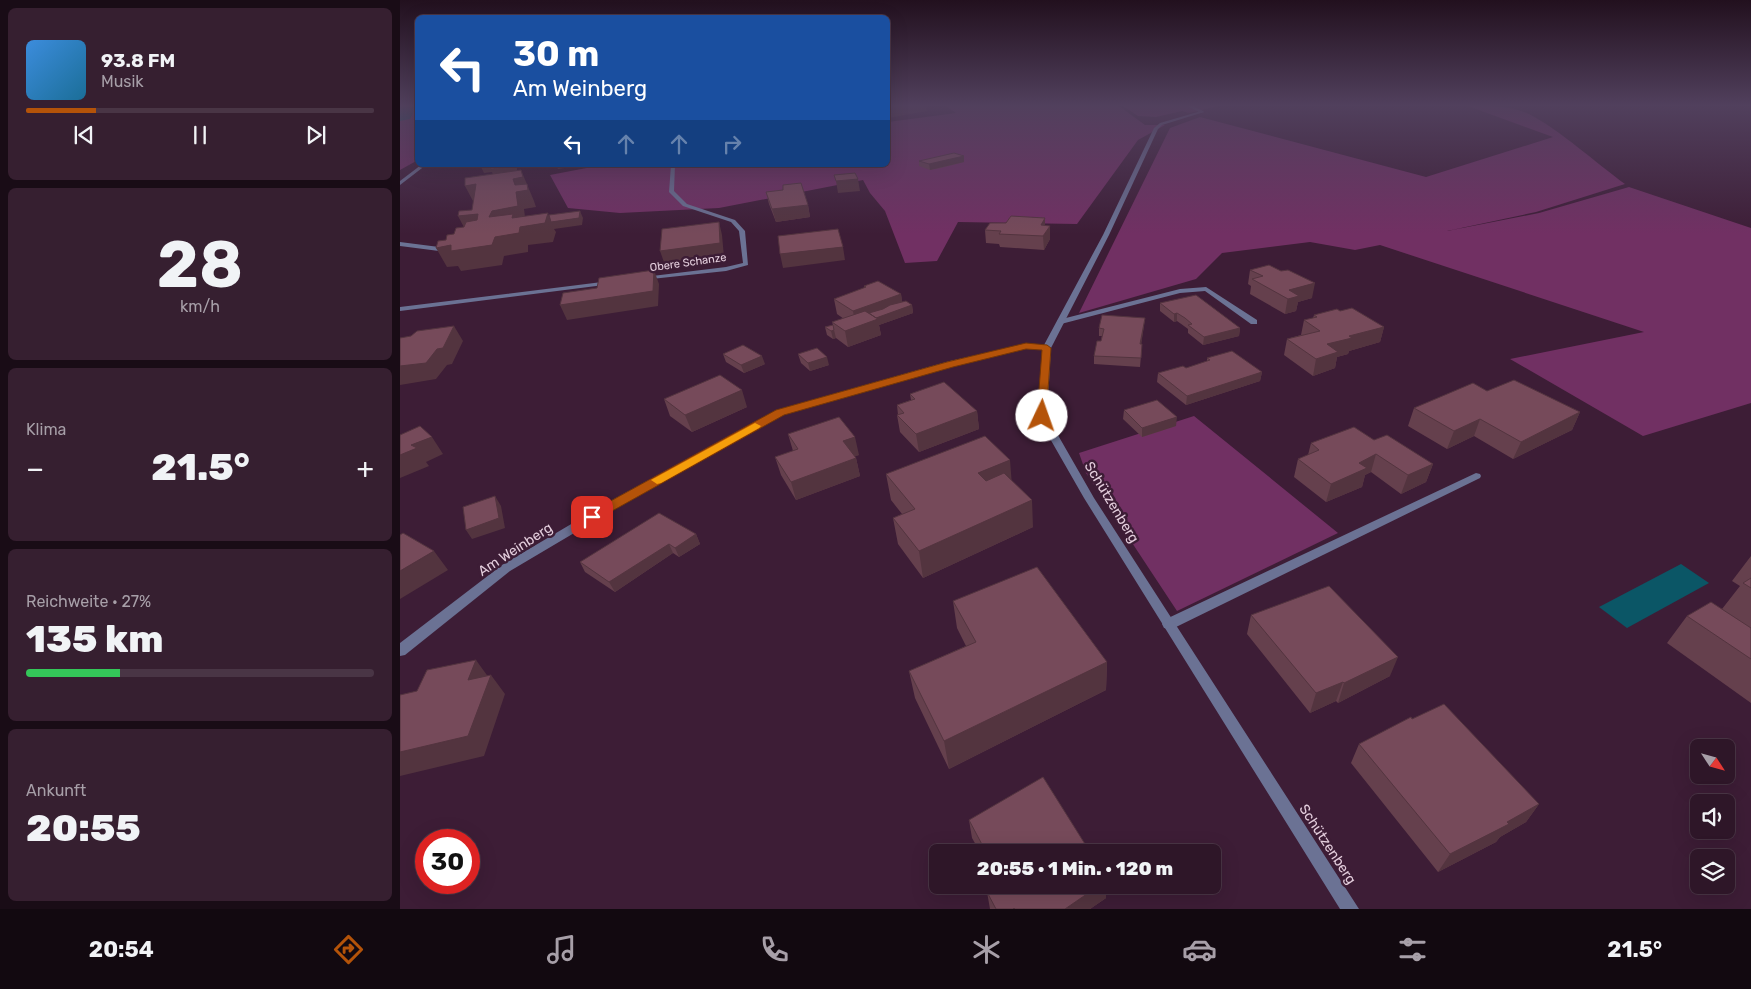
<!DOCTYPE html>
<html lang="de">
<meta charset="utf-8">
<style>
:root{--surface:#2e1628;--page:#361f30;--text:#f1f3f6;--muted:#a79fa8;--line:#493545;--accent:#b45309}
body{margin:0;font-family:Rubik,sans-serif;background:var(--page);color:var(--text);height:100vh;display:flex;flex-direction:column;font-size:19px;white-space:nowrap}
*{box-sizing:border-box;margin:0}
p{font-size:16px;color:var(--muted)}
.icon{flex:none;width:28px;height:28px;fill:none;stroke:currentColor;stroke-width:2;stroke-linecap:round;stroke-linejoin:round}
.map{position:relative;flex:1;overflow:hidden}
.panel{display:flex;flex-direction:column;gap:8px;padding:8px;background:#190c16;width:400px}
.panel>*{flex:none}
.guide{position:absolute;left:15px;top:15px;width:475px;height:152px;border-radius:8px;box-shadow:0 5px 20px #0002,0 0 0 1px var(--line);background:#1a4fa0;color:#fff;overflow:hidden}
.needle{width:32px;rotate:126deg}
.tools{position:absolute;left:1290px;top:739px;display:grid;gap:10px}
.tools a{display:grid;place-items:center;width:45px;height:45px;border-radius:8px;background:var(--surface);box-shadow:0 5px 20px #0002,0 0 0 1px var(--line);font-size:25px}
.speed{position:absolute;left:15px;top:829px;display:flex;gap:10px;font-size:25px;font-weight:700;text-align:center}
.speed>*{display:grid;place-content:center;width:65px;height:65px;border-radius:50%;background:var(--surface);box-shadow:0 5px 20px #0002,0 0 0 1px var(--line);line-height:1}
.speed .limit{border:8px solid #d22;background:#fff;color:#111}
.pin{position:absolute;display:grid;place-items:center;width:42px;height:42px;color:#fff;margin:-21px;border-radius:10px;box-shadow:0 2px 8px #0006}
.me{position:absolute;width:55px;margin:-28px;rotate:3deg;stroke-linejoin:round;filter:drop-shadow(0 0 4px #0008)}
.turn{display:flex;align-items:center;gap:18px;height:105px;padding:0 15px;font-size:22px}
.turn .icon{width:65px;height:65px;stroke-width:2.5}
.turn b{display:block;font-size:35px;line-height:42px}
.lanes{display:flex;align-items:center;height:48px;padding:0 15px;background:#0003;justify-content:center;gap:25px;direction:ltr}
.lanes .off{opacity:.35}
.big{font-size:38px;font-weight:800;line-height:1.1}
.panel .widget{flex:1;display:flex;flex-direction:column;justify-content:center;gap:8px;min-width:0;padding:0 18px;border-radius:8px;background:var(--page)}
.panel .dial{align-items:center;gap:0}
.dial b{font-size:65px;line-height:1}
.song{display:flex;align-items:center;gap:15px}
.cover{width:60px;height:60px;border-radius:8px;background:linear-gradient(135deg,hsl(210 70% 55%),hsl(200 70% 35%))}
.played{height:5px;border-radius:2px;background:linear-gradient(90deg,var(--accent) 20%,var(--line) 20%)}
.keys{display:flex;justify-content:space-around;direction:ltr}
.heat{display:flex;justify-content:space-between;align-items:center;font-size:28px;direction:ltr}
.charge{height:8px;border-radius:4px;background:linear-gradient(90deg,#34c759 27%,var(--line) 0)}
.trip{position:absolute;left:529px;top:844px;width:292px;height:50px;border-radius:8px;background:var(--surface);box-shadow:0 5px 20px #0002,0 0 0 1px var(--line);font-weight:800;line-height:50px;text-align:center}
.dock{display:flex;height:80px;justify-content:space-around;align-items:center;background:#120910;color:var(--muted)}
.dock .icon{width:35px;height:35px}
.dock .selected{color:var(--accent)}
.dock b{font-size:22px;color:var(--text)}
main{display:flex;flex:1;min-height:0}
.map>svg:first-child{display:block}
.green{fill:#713063}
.water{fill:#0b5666}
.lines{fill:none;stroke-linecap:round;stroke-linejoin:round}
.river{fill:#0b5666;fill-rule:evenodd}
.lane{fill:#6b7294;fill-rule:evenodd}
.street{fill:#6b7294;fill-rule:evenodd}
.wall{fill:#65404d}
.shaded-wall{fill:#53343f;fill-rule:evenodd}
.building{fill:#764a5a;stroke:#53343f}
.route{fill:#b45309;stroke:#753606}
.slow{fill:#f59e0b}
.labels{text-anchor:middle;stroke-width:5;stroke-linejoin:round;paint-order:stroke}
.far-street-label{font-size:11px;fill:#e4cedd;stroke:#3d1d36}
.street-label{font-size:14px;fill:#e4cedd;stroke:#3d1d36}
</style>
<main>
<section class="panel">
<div class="widget">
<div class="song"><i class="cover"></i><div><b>93.8 FM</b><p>Musik</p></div></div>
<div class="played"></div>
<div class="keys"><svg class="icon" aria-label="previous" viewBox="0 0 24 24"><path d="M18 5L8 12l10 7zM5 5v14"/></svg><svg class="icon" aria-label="pause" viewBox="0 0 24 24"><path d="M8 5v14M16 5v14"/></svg><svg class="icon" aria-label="next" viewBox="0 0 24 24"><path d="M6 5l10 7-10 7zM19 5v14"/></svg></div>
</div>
<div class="widget dial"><b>28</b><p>km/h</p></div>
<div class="widget"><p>Klima</p>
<div class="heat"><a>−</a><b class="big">21.5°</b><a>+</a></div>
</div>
<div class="widget"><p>Reichweite · 27%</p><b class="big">135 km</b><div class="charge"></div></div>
<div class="widget"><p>Ankunft</p><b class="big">20:55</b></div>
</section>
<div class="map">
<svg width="1351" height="909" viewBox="0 0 1351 909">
<rect width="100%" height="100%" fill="#3d1d36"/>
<!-- green -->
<path class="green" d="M0,106h17l1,54 -18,10z
M546,106h173l26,19h20l-27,15 -61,84 -119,-2 -21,39 -32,2 -20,-52 -15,-18 -7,-13 -144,28 -99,5 -52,-5 -18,-33 52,-10h286v-43l68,-9z
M723,106h95l-29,7 -7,-2 -26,6 -18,-1z
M1068,106c20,0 42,-1 61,8 31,16 67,49 96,70l-89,28 -89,19 92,-18 90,-26 122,41v175l-108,33 -133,-77 134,-27 -264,-87 -25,5 -45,-8 -88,11 -26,26 -117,34 91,-185 30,-11 226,60 127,-40z
M794,416l144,117 -161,78 -91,-138 -7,-20z"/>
<!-- water -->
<path class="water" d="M1281,564l28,19 -82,45 -28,-21z"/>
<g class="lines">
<!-- river -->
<path class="river" d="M0,106h17l-7,13 -10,2z"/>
<!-- lane -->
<path class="lane" d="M793,106l10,5 1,1 -3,1 -14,-7z
M0,242l39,5 3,2 -3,2 -39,-5z
M806,287l51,33v4h-6l-46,-33 -25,2 -119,31 -4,-2 1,-2 122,-31z
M1076,473l4,1 1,2 -1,2 -306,150 -5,1 -5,-1 -2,-4 2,-4z"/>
<!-- street -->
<path class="street" d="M801,111l3,1 -42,13 -4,4 -49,106 -58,113 -4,68 47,82 265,411h-19l-256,-411 -47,-82 6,-66 -17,-2 -74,18 -169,48 -170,96 -103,61 -105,84 -5,1v-13l102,-78 103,-61 172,-94 173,-49 76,-17 18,1 59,-110 51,-107 6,-5z
M21,165h5l-26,20v-4z
M271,165h4l-1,26 13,13 48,16 10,11 3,34 -22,6 -84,9v-2l2,-1 82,-10 17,-4 -4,-32 -8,-9 -48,-16 -14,-14z
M210,281l3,2 -1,1 -212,27v-4z"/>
</g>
<!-- wall -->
<path class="wall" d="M564,156v6l-23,6 -11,2 -11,-4v-5z
M366,192l42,13 2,12 -34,5 -7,-18z
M645,226h5v13l-6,11 -44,-3 -1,-3 -13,-1 -1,-13z
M850,270l62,28 -14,4 -2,9 -11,3 -35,-20 1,-8 -3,-2z
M464,286l37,8 1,8 10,3 1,8 -34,12 2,10 -33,12 -12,-9 -3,1 -6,-4 -2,-8 8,-2 -1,-3 12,-3 -7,-5 -3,-15 30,-11z
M760,303l80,25 -1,8 -36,9 -15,-12v-4l-4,-3 -7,-5 -3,1 -14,-11z
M940,311l44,16 -4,15 -31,9 -1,3 -11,3 -2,11 -22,8 -29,-21 3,-16 14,-4 3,-15 9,-2 1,-3z
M745,318l-4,26h1l-2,23 -46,-3v-8l7,-15 1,-5h-3v-8z
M323,354l42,10 -21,9 -18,-11z
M398,354l31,11 -19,6 -9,-8z
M807,358l55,14 -2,9 -74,24 -29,-23 1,-9 28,-5 21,-7z
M1087,391l93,21 -8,18 -59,29 -39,-23 -27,13 -39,-23 6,-18z
M510,394l67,17 2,18 -60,23 -19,-20 -3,-17h1l-1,-10 14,-5z
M264,399l83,8 -55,25 -22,-16z
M724,410l52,16 -34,11 -19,-18z
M388,434l71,21 -5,1 2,2 4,18 -64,24 -15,-25 -6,-18 18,-6z
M974,440l59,24 -7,18 -25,12 -30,-22 -6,3 -3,12 -36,15 -32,-25 4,-18 10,-4 3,-12z
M486,474l125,6 22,47 -110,51 -25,-34 -5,-26 9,-4 -11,-14z
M296,534l4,10 -21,13 -6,-4 -58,39 -30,-20 -5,-10z
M1351,556v147l-84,-60 20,-27 35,-7 18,-23 -8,-5z
M553,601l154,61 -1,28 -157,79 -34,-71 -6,-27 57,-25 -9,-18z
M851,615l139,61 -52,27 -2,-2 -26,12 -63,-79z
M1012,719l127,85 -13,18 -26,15 -4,5 -58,30 -87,-109 8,-19z
M569,820l121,32h-110l-8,-14z
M596,885h110v13l-16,11h-100l-3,-17 10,-6z"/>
<!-- shaded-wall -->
<path class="shaded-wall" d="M501,106h25l1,5 -39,7v-9z
M564,156v6l-34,8 -1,-6z
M115,165h13v2l-11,1v3l-24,4 -1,-3 -8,1 -3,-6z
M156,165h27l-25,4z
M121,170l13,31 2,6 -12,2 2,15 -7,1 1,3v-1l25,-4 3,-10 3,9 28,-4 1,-7 3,7 -1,7 -28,4 2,3 -3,10 -25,3v7l-24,4 -2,9 -41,6 -3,-5 -11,1 -11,-19 15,-3 3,5 38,-5 3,-8 3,-1 -9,-19 3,-6 26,-5 -2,-14 2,-1 -5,-12 10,-2zM116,226l3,7 -21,3 2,-7z
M458,179l2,12 -22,2 -2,-12z
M76,184l-2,19 -9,-17z
M408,205l2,12 -34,5 -4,-13z
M78,214l9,18 -19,3 -10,-19z
M645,218v13l-4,-6z
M319,222l3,13 2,22 -59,8 -5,-14z
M650,226v13l-6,11 -1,-14z
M443,247l2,13 -62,8 -3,-14z
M254,270l5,14 -1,22 -91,14 -7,-15z
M915,283l-3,15 -14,4 -2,9 -11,3 4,-24z
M501,294l2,14 9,-3 1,8 -34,12 2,10 -33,12 -3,-16 10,-8 -2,-12z
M777,313v8l-3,1v-8z
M745,318l-1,8 -4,26v-8z
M54,326l9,15 -11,23 -5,1 -11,14 -36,6v-19z
M984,327l-4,15 -31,9 -1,3 -11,3 -2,11 -22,8 3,-17 11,-15 22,-8z
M840,328l-1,8 -36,9 1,-8z
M434,330l2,8 -3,1 -2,-8z
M362,356l3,8 -21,9 -3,-8z
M427,357l2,8 -19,6 -2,-8z
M862,372l-2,9 -74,24 1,-9z
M342,390l5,17 -55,25 -7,-17z
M577,411l2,18 -60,23 -3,-18z
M1180,412l-8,18 -59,29 8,-17z
M777,417l-1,9 -34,11v-9z
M1080,419l-6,17 -27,13 7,-18z
M32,437l11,17 -17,8 3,4 -29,12v-23l11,-10z
M455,437l4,18 -12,4 -4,-18z
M976,454l-5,18 -6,3 -3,12 -36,15 5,-18 28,-21z
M456,458l4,18 -64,24 -5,-18z
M610,460l2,26 -31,13 -3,-26z
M1033,464l-7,18 -25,12 7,-19z
M95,496l6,10 4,22 -33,11 -6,-9z
M632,500l1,27 -110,51 -4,-27z
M296,534l4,10 -21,13 -4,-9z
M269,544l4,9 -58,39 -6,-10z
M34,551l14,19 -48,29v-28z
M998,657l-8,19 -52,27 6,-20z
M76,660l13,18 2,-3 14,19 -21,62 -84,20v-24l68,-72z
M707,662l-1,28 -157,79 -5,-28z
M943,682l-7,19 -26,12 6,-20z
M1139,804l-13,18 -26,15 -4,5 -58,30 12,-18z
M700,885h6v13l-16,11h-25z"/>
<!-- building -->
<path class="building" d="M488,106h13l-13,3z
M554,153l10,3 -35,8 -10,-3z
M81,165h34v1l-24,3v-3l-10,1z
M121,170l2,7 -10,2 2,6 12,-1 1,6 -12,2 2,14 -26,5 -3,6 24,-3 -1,4 36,-5 -3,10 -25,4 -1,6 -24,4 -3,8 -41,6v-6l-15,3 2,-7 8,-1 1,-5 7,-1 2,-6 8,-1 2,-5 11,-2 1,-6 -20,2 1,-5 13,-1 4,-26 -11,2v-8z
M455,173l3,6 -22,2 -2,-6z
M401,183l7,22 -36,4 -6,-17 17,-2v-5z
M180,211l-1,7 -28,4 -2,-7z
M611,216l34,2 -4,7 9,1 -7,10 -44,-2 2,-3 -16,-1 5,-7h16z
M319,222l1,21 -60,8 2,-22z
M438,229l5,18 -63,7 -2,-18z
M869,265l12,6 7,-1 27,13 -26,7 10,6 -11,3 -36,-20 11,-3 -13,-6z
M254,270l-1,21 -93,14 3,-12 34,-5 2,-10z
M478,281l23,13 -48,17 -19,-12 32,-12 -2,-1z
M796,295l44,33 -36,9 -16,-12 4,-1 -7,-6 -8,-5 -3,1 -14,-11z
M506,301l6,4 -36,13 -7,-5 14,-4 7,-4z
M952,308l32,19 -35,9 3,2 -25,6 11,8 -22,7 -29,-20 33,-8 -16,-11 13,-3 -3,-2 23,-6 3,2z
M465,311l13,8 -33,12 -13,-9z
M702,315l43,3 -5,26h2l-1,14 -47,-2 3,-15h4l3,-12 -5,-1z
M433,325l1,5 -3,1 -6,-4z
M54,326l-11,22 -6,1 -11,14 -26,3v-28l11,-2 6,-5z
M343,345l19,11 -21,9 -18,-11z
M417,348l10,9 -19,6 -10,-9z
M832,351l30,21 -75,24 -29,-23 25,-7 3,2 24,-8 -3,-2z
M320,375l22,15 -57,25 -21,-16z
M1114,380l66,32 -59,30 -41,-23 -26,12 -40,-23 59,-25 14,8z
M544,382l33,29 -61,23 -19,-19 7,-2 -7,-8 18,-6 -5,-5z
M757,400l20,17 -35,11 -18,-18z
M439,417l16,20 -12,4 13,17 -65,24 -16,-25 23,-8 -10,-15z
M20,426l12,11 -21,8 6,3 -17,7v-20z
M954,427l20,13 13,-5 46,29 -25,11 -32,-21 -17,9 8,5 -36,16 -33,-25 21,-9 -8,-7z
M585,436l25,24 -32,13 8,8 18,-8 28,27 -113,51 -26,-33 22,-9 -29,-35z
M95,496l4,22 -33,12 -3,-23z
M259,513l37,21 -21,14 -6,-4 -60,38 -29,-20z
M3,533l31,18 -34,20v-36z
M637,567l70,95 -163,79 -35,-70 67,-29 -23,-41z
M1351,578v10l-8,-5z
M929,586l69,71 -54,26 -1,-1 -27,11 -65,-78z
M1311,602l40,26v31l-64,-43z
M76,660l-8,20 23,-5 -23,61 -68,16v-57l17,-4 10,-21z
M1044,704l95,100 -32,18 2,2 -59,30 -91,-110 52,-27 1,2z
M643,777l47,75h-104l-17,-32z
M598,885h102l-35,24h-50l-1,-1 -1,1h-17l-9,-17z"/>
<!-- sky -->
<linearGradient id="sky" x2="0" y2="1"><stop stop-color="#22101e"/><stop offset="0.45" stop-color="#51405d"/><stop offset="1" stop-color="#51405d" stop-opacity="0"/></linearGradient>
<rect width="1351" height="234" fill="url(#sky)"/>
<!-- route -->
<path class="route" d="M626,343l21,2 4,3 -5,70h-7l-2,-2 5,-66 -16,-1 -73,18 -169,48 -188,105h-9l-2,-3 2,-3 189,-104 171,-48z"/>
<!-- slow -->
<path class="slow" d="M355,423l6,3 -2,2 -98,55 -4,1 -6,-4z"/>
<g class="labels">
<!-- far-street labels -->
<g class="far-street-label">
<text transform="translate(288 262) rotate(-8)" y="4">Obere Schanze</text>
</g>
<!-- street labels -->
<g class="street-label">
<text transform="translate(712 502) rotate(59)" y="5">Schützenberg</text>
<text transform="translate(115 549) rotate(-33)" y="5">Am Weinberg</text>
<text transform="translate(928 844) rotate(57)" y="5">Schützenberg</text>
</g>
</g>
</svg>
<div class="tools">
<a><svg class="needle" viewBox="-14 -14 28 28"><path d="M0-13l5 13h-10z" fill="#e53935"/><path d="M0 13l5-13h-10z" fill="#a79fa8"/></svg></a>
<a><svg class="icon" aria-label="sound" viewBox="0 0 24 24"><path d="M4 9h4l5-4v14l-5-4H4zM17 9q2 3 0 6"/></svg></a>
<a><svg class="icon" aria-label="layers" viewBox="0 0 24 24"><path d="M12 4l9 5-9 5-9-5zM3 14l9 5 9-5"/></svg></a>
</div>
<div class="speed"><div class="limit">30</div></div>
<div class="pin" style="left:192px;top:517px;background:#d93025"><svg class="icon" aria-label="arrive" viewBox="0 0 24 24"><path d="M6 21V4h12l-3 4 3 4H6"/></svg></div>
<svg class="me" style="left:642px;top:416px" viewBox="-20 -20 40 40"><circle r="19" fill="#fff"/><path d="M0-13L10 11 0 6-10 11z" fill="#b45309"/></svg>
<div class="trip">20:55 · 1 Min. · 120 m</div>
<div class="guide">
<div class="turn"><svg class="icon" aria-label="left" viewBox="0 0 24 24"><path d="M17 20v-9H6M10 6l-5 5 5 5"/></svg><div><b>30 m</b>Am Weinberg</div></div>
<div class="lanes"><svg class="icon" aria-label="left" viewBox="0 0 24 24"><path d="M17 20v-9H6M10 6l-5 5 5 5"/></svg><svg class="icon off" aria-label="ahead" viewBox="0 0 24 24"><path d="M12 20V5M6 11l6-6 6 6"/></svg><svg class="icon off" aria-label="ahead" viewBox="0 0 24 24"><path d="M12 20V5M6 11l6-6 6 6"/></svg><svg class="icon off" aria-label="right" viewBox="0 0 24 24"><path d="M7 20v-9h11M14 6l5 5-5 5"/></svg></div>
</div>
</div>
</main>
<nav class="dock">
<b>20:54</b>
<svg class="icon selected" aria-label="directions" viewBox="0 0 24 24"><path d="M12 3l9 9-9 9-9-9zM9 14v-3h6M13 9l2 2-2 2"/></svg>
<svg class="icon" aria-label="music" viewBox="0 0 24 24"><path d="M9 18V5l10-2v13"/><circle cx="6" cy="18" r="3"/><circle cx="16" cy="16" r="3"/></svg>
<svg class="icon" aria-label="phone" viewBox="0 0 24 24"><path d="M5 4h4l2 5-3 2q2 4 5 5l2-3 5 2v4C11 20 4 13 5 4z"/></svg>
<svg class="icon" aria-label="climate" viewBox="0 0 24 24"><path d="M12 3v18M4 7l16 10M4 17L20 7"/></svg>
<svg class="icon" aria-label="car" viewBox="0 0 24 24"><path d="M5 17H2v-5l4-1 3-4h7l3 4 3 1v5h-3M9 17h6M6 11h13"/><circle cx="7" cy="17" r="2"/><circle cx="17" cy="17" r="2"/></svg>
<svg class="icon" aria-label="filters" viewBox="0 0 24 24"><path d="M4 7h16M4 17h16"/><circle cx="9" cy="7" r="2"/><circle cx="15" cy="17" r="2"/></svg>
<b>21.5°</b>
</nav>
